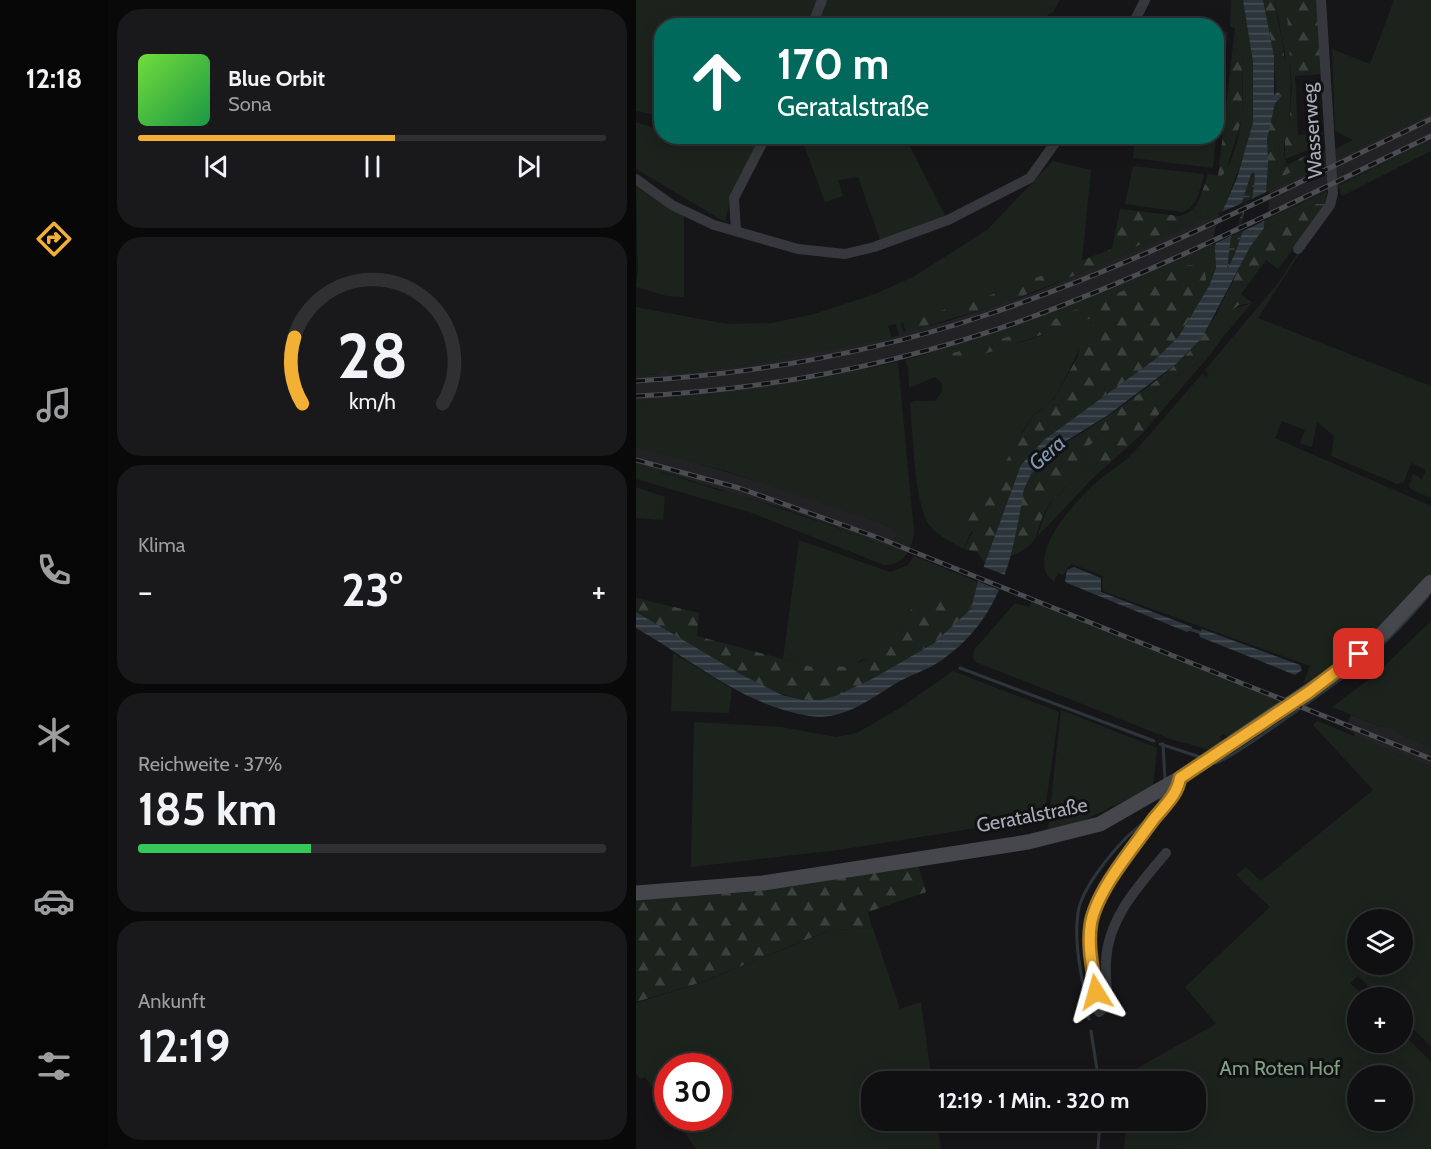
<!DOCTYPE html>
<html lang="de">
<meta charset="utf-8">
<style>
:root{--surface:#101012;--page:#19191b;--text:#f1f3f6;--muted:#9c9d9f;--line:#303032;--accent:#f2b134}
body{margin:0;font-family:Cabin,sans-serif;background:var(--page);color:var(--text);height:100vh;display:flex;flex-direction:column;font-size:22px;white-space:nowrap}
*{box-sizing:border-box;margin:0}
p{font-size:20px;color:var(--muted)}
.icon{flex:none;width:33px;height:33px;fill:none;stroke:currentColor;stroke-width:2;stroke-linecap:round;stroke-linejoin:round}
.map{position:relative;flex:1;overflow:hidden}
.panel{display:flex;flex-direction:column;gap:9px;padding:9px;background:#09090a;width:528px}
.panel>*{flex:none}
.guide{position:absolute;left:18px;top:18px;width:570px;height:126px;border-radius:24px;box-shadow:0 3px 15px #0003,0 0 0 2px var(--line);background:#00695c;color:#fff;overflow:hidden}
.buttons{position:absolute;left:711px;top:909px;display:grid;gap:12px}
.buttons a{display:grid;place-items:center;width:66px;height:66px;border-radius:50%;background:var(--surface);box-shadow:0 3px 15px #0003,0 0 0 2px var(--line);font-size:30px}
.speed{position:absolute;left:18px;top:1053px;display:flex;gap:12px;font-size:30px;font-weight:700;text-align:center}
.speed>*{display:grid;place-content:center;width:78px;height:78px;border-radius:50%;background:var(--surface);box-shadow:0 3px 15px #0003,0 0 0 2px var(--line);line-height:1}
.speed .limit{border:9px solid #d22;background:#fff;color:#111}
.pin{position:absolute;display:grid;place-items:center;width:51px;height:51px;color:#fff;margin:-26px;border-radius:12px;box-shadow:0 3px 9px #0006}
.me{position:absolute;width:66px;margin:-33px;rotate:352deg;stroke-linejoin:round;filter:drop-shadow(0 0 4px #0008)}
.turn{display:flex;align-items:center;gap:21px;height:126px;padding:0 24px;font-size:27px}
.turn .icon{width:78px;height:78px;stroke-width:2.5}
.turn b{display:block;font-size:42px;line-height:51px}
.big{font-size:45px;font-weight:700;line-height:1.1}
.panel .widget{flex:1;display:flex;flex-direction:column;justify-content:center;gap:9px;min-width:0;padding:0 21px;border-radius:24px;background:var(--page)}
.panel .dial{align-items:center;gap:0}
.dial svg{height:156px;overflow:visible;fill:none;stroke:var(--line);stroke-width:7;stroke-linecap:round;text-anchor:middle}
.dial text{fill:var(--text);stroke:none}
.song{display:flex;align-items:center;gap:18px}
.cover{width:72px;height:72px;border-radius:9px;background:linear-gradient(135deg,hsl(100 70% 55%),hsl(140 70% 35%))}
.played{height:6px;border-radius:3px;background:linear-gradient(90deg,var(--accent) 55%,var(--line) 55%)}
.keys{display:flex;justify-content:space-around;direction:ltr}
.heat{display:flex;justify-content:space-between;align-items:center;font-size:33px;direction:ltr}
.charge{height:9px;border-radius:4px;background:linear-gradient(90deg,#34c759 37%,var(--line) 0)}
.trip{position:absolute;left:225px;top:1071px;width:345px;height:60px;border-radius:24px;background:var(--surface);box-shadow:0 3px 15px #0003,0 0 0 2px var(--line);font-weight:700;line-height:60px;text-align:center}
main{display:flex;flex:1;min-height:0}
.tabs{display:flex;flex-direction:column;width:108px;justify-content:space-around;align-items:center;background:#060607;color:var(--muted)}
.tabs .icon{width:42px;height:42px}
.tabs .active{color:var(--accent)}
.tabs b{font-size:27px;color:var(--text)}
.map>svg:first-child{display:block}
.built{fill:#222225}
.green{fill:#1c231d;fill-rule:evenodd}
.forest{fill:url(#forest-firs)}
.wetland{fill:url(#wetland-marsh)}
.water{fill:url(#water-rules);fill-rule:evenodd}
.pier{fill:#161618}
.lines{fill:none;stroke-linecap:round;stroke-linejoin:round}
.stream{stroke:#2c353c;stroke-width:3}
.street{stroke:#37383d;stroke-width:10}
.secondary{stroke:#45474d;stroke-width:15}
.rail-casing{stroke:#4a4c52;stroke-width:5}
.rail{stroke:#111113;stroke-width:3;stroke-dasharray:9;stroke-linecap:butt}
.route-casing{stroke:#9d7322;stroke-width:15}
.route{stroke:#f2b134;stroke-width:10}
.labels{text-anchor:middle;stroke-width:6;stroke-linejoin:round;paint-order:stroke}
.street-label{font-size:20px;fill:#a8adb8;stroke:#111113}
.park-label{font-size:20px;fill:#7fa381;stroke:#111113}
.water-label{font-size:21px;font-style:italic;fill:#7f9bb3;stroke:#111113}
</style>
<main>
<nav class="tabs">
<b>12:18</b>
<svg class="icon active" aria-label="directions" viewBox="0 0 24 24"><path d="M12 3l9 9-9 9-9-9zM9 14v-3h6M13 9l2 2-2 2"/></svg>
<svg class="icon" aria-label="music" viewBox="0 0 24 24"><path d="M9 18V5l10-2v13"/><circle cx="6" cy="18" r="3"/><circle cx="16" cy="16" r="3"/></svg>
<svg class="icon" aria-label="phone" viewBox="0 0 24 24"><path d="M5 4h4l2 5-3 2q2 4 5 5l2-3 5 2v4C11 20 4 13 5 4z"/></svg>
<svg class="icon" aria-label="climate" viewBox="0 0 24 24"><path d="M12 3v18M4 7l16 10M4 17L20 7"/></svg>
<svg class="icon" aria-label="car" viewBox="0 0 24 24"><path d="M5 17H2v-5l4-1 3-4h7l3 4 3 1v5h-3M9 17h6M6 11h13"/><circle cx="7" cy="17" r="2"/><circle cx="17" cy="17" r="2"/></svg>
<svg class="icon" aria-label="filters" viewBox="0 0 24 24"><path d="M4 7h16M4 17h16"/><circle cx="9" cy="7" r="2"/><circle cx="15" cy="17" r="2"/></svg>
</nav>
<section class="panel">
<div class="widget">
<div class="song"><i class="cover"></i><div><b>Blue Orbit</b><p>Sona</p></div></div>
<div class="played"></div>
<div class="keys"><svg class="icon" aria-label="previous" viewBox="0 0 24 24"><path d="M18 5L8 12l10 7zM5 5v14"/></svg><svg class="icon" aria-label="pause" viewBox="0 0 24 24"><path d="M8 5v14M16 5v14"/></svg><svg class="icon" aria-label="next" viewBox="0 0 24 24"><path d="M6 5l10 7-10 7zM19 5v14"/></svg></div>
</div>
<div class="widget dial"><svg viewBox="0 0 100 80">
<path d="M14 69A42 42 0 1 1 86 69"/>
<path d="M14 69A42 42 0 0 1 10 35" stroke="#f2b134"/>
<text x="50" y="56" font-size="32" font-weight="700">28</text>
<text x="50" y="72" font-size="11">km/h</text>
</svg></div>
<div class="widget"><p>Klima</p>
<div class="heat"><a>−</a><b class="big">23°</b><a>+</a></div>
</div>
<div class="widget"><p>Reichweite · 37%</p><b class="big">185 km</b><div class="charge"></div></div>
<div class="widget"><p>Ankunft</p><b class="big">12:19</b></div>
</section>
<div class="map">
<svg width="795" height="1149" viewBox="0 0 795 1149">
<defs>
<pattern id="forest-firs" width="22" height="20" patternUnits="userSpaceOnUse" patternTransform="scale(1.5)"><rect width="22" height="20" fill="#1c231d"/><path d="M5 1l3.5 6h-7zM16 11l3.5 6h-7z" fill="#3a403c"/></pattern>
<pattern id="wetland-marsh" width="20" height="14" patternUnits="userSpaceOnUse" patternTransform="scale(1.5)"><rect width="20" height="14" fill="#1c231d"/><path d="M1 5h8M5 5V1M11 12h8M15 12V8" fill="none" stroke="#3a403c"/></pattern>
<pattern id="water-rules" width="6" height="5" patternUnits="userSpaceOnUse" patternTransform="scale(1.5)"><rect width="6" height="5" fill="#2c353c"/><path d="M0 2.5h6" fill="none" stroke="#485056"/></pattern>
</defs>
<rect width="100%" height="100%" fill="#161618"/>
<!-- built -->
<path class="built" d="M795,113v28l-166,79 1,-28z
M586,212l-6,32 -104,46 -103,40 -54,17 -132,32 -66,11 -121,11v-25l23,-2 1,-3h8l2,3 72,-8 161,-31v-3l42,-10 89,-29z
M0,447l18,3 144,44 85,30 15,8 -6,15 -17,-4 -14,-7 -76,-27 -122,-37 -15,-2 -12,-6z
M715,715l30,12 8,-1 12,9 30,12v20l-76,-30 -1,-4 -9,-4z"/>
<!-- green -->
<path class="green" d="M0,0h183l-10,25 -147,1 -1,90 -25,-5z
M190,0h234l-7,12 -21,13 -216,1z
M595,0h12c8,39 18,85 10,124 -7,31 -20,59 -31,88l-101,45 10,-8 70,-33c10,-10 9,-18 8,-31l-4,-1 3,-10 14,2c24,-35 21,-80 20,-121l-9,-9 2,-18 -5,-1z
M639,0h11c4,41 6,83 3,124 -1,14 -10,24 -2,40l-8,5 -3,-1 4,-21 -6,-23 5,-13 -6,-4 3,-20 6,-2 3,-31z
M758,0h37v113l-96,46v-10l18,-9 -18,-9 -3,-82 38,15z
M581,31l11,1 -11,104 -1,-105z
M0,122l25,8 1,6 20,1 21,4 3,-4h55l-29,55 -7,30 -89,-53z
M165,137h104l41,80 -66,23 -22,-63 -20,3 5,16 -18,6z
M499,137l81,-1 -3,32 -80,-10z
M795,141v10l-89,45 -4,-10z
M690,150l1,13 -61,29 1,-9 23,-10 15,-17z
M417,161l38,9 -9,91 -105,39 -76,23 3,12 -5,1 -3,-12 -8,2 4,12 -150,28 -72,8 -2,-3h-8l-1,3 -23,2v-69l91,17 45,-1 42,-9 61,-20 38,-17 74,-47z
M497,166l71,8c-4,14 -6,34 -22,38l-57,-8z
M0,185l48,31v81l-17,-1 -31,-9 2,-15z
M691,191l-1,13h-10l-52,24 1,-8z
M580,244v24l-7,18 -3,-5 -96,16 -76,32 -81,24c24,-2 46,-4 69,-11 24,-7 46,-19 71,-24l3,5c-17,22 -26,48 -40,72 -6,10 -17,14 -24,22 -9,10 -67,124 -68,132 -13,-7 -24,-12 -34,-23 -16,-19 -17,-95 -20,-122l4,-3h21l7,-9v-9l-7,-6 -26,11 -1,-21 -3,-7c108,-28 209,-71 311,-116z
M661,254h2l-41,64 173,68v112l-19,-8 -3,-4 4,-12 9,5 4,-9 -15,-7 -7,19 -7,2 -66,-28 3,-20 -17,-14 -5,25 -12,-4 5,-13 -23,-9 -7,17 156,68v67l-59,62 -30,26 -39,23 7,-18 -205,-74 -3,-4 1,-12 -31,-12 -4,3 -4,8 -6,-2 -4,9c-33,-24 25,-85 45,-102 11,-9 23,-16 33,-26 24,-26 47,-54 70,-80l4,3 3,-3 -4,-4 74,-88z
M616,303l-29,34 -4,-8 -12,1 12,-21 2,4z
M574,355l-46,53 -10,-5 -26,20 -32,41 -2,7 1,5 -58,61 9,-26 9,-13 28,-27 2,-22 76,-63z
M262,362l16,170c-2,18 -11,34 -30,33l-132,-52 -116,-34v-15l85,27h7l133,45 14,7 17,4 6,-14 -15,-9 -157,-53 -90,-24v-46l121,-11z
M0,487l29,10 -2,23 -27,-2z
M163,540l91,32 18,-7 6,-9 64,26 -2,14 -7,-4 -8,7 -15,-5 -14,2 -3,11 -11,-3c-12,8 -15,15 -19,28l-6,1 -23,25 -9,2 -7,7 -25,-1 -6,4 -40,-11z
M396,601l251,100 -54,37 -5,-4 -4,2 2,6 -12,8 -37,-10 -197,-78 -3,-4 1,-8 41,-47 14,4z
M795,621v126l-31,-12 -11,-9 -8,1 -49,-20 43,-32z
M37,653l59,36 -3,24 -58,-2z
M317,671l106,41 -15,105 -205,33 -148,17 3,-145 88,5 54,10 21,-4 43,-25z
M425,710l96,38 -4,39 -75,36 -30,6z
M681,721l114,46v279l-28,-26 -1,-22 -23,-1 -21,-21 -8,7 15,14 -7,1v44h44l1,-8 28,28v87h-307l3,-28 69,-1v-38l-72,-1 -1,-5 93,-52 -31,-37 85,-80 -34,-32 10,-8 15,14 112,-91 -60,-65zM722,920h44v44h-44zM722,1076h44v44h-44z
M237,928l27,81 21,-7 11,79 -60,1v38l65,1 4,28h-245l-22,-31h44v-52h-50l-1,42 -22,-31 -5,2 -4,-6v-70l64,-20 131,-53z"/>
<!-- forest -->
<path class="forest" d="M627,0h12c2,29 15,55 7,85l-6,2 -2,-31z
M650,0h31l4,74 -26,2 3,59 27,-2 -17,8v9l-23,9v-25l4,-8 3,-39z
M597,46l9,9v63l-16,52 -4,6h-4z
M637,107l6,3 -5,13c11,10 4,32 2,45l3,1 26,-13 -15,17 -23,10v-44z
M569,184l9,5c0,10 -6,20 -13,27l-70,33 -10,8 -114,45 -101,30 -3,-10 74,-22 135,-51 8,-40 59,7c18,-4 20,-16 26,-32z
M680,204h10l-48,65 -12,-9 -25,34 11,9 -13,2 -12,9 -6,-1 -2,-4 31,-62 14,-19z
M552,265c24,-1 13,8 21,21l-30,50 -21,21 -114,83 -23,25 -36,98 -8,-11 -13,-3 9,-17 -7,-10 42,-64 24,-41 22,-18 23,-41 5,-18 13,-17 -3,-5 -120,40 -21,-1 2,-4 81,-24 36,-17z
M578,328l6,1 3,8 -13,18 -49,31 -76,63 -2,22c-12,12 -26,23 -36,37 -15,25 -2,34 -38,49 6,-21 12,-70 23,-85 13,-17 32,-28 50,-39 35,-23 103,-68 125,-103z
M518,403l10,5 -21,25 -48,43 -1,-5c10,-26 33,-47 53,-66z
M333,592l7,4c-10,30 -44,48 -70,63 -25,15 -56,38 -86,41 -48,5 -141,-63 -184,-88v-14l63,15 -2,23 126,34 6,-4 25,1c6,-6 12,-7 17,-11 5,-4 8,-18 14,-26l14,2c4,-13 7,-20 19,-28l11,2 3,-10 14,-2 15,5z
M281,861l9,31 -58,20 4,16 -42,2 -131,53 -63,19v-105z"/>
<!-- wetland -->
<path class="wetland" d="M618,172c6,16 -18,83 -28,99l5,-34 20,-63z"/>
<!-- water -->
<path class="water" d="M607,0h20l11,56v39l4,-3 4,4 -7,7 -8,36 1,23 -4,66 -14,19 -48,91 -26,26 -68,51 -45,28 -32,31 -7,15c-12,69 -21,128 -82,171 -16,11 -33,15 -49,25 -25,16 -52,36 -83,31 -66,-10 -118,-56 -174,-88v-16l106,63 40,20 21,5h18l17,-5 36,-17 60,-35 37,-34 7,-27 43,-117 23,-25 114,-83 21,-21 30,-50 7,-18 -1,-21 7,-35 15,-34 16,-55v-62zM618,172c5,15 -17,83 -27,97l4,-32 20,-63z
M438,567l27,11v14l91,35v3l-5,2 -120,-49 -2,-2 2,-11z
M566,629l98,36 2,5 -7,5 -95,-38 -1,-4z"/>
<!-- pier -->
<path class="pier" d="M633,191l-1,28 -29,14 8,-32z
M609,202l-10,32 -23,11 7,-32z
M345,566l27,10 -4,16 -29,-12z"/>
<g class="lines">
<!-- stream -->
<path class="stream" d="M556,630l7,2
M324,668l194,73
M524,744l40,13
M527,744l2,36
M579,763c11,0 139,-92 155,-107 20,-18 40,-39 58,-60
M453,1019c-5,-34 -16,-71 -11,-106 3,-24 33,-60 50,-77 11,-10 30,-23 33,-38
M455,1031l8,51
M462,1149l2,-29"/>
<!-- street -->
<path class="street" d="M176,26l10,-26
M496,26l13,-26
M0,179l36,26 42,20 84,24 47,5 29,-7 74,-27 82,-42 30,-42
M100,231l-2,-33 32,-62
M662,249l32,-44 3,-12 -12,-193
M530,853c-27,32 -58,65 -60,108 -1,14 1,29 2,43l-9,8c-4,-28 -14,-62 -7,-91 8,-34 36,-66 56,-93 11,-16 28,-31 32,-50"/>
<!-- secondary -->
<path class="secondary" d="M0,893l127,-10 265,-41 72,-18 80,-46 155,-105 49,-41 47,-50"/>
<!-- rail casing -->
<g class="rail-casing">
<path id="rail" d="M0,381c118,-7 235,-28 347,-65 155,-51 301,-127 448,-197
M0,396c129,-6 259,-31 382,-74 142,-51 277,-121 413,-186
M0,460l103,28 140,50 552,221"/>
</g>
<!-- rail -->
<use href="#rail" class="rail"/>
</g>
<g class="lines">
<!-- route casing -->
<g class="route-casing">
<path id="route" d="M460,992c-3,-22 -9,-46 -5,-69 6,-33 42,-75 62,-103 10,-13 24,-24 27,-42l129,-86 50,-38"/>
</g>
<!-- route -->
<use href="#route" class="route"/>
</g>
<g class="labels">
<!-- street labels -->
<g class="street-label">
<text transform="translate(676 131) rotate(-94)" y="7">Wasserweg</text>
<text transform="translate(396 815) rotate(-11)" y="7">Geratalstraße</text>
</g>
<!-- park labels -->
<g class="park-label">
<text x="644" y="1075">Am Roten Hof</text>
</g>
<!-- water labels -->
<g class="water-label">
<text transform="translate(411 453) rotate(-41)" y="7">Gera</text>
</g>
</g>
</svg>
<div class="buttons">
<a><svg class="icon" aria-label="layers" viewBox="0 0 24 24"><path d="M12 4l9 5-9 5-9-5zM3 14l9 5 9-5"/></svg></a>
<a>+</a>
<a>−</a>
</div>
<div class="speed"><div class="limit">30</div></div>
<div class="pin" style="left:723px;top:654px;background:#d93025"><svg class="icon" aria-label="arrive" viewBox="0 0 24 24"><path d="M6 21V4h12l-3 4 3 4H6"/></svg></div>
<svg class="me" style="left:460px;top:992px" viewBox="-20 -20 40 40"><path d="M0-17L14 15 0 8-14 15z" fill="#f2b134" stroke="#fff" stroke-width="4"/></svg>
<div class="trip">12:19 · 1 Min. · 320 m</div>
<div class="guide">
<div class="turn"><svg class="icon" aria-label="ahead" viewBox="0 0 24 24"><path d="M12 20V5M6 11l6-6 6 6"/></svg><div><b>170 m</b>Geratalstraße</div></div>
</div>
</div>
</main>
